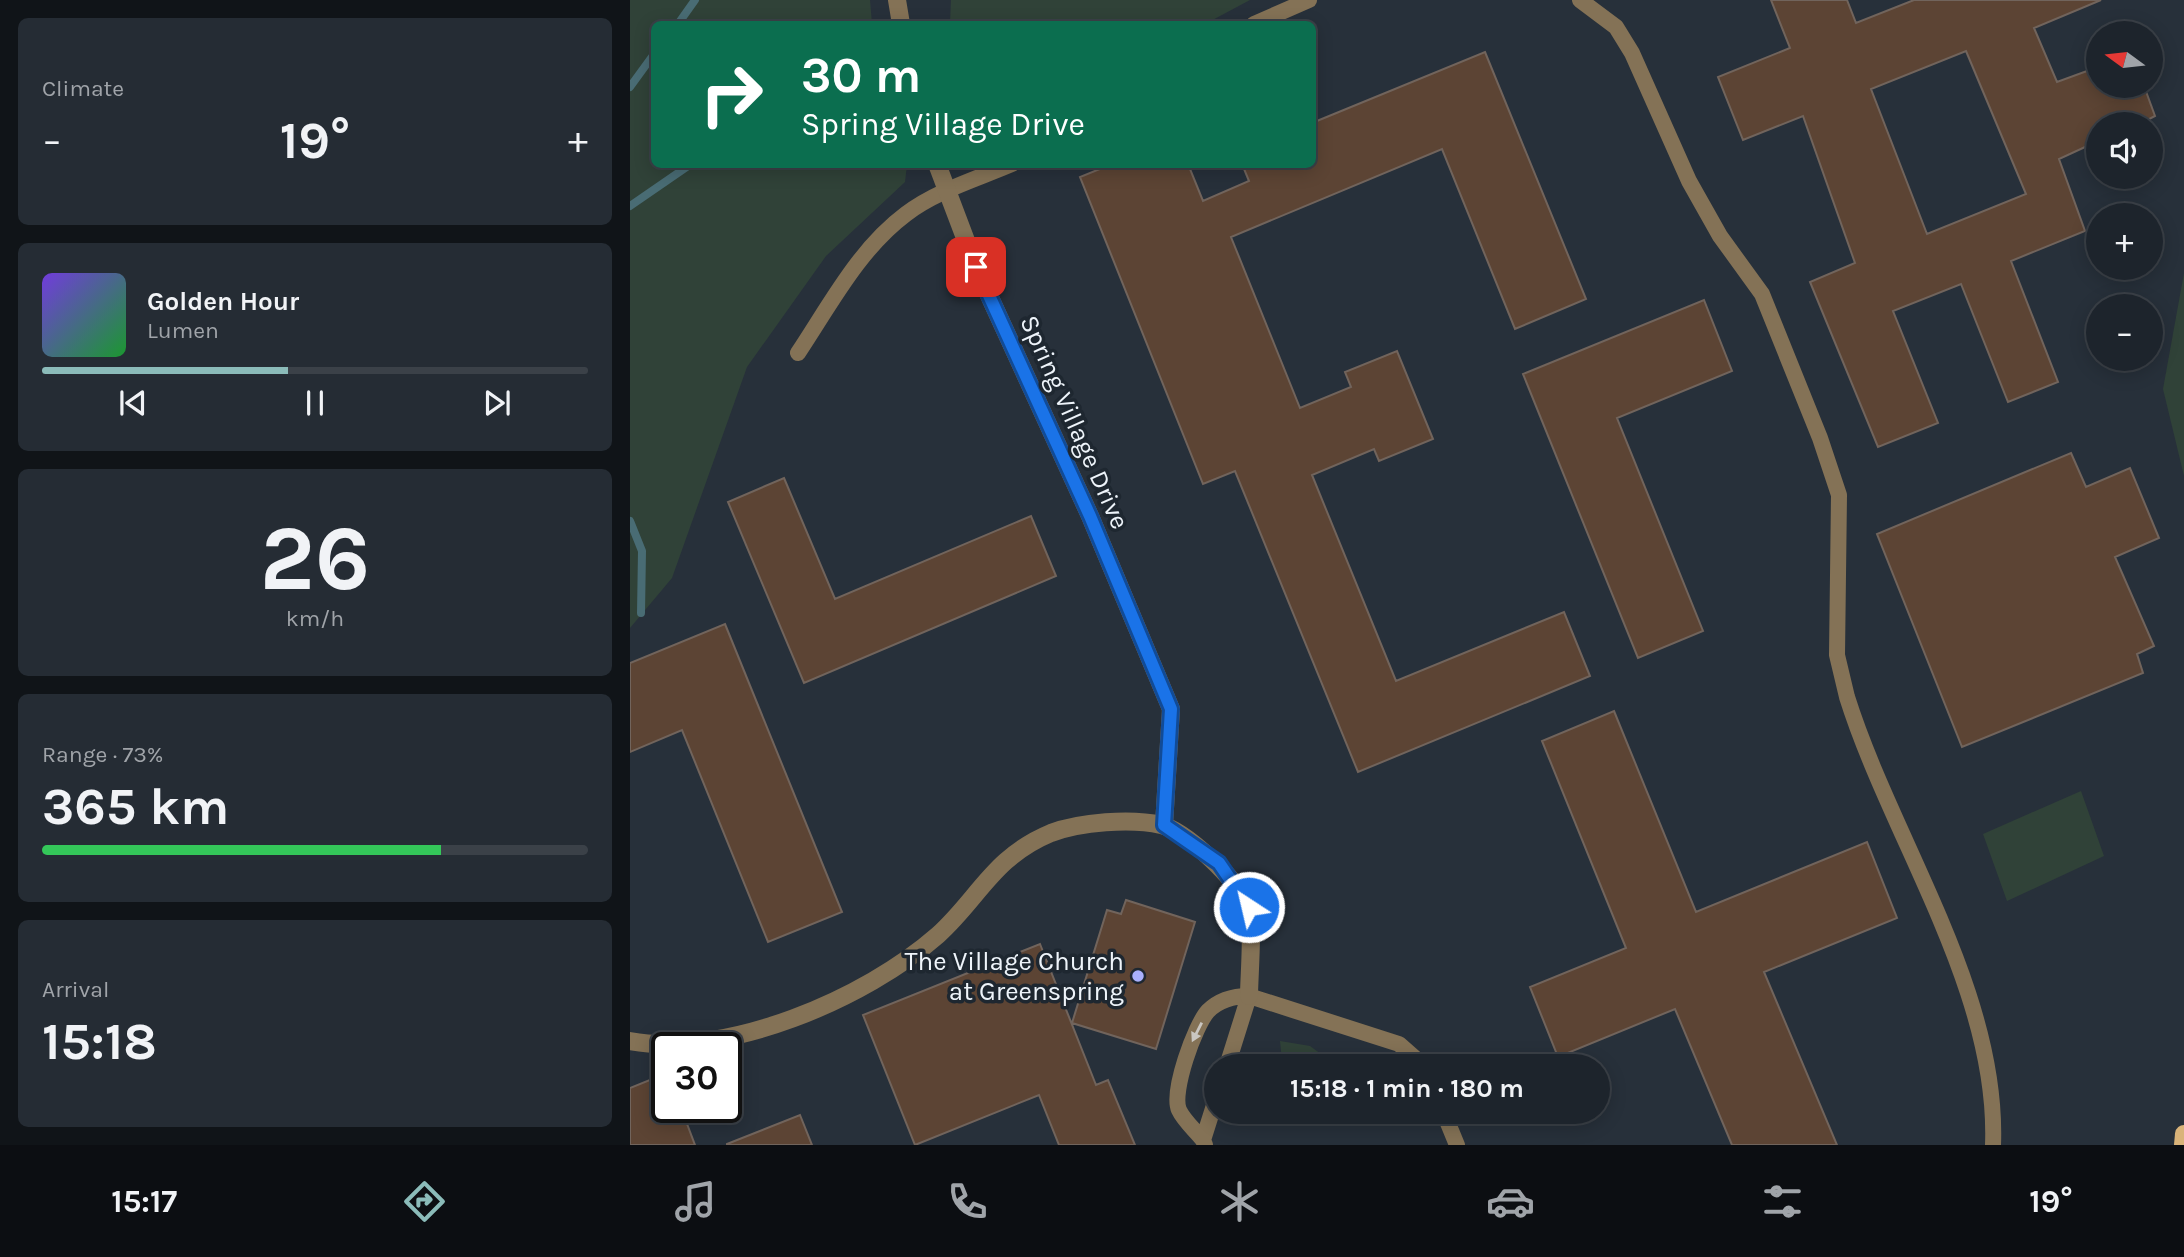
<!DOCTYPE html>
<meta charset="utf-8">
<style>
:root{--surface:#1d242c;--page:#252c34;--text:#f1f3f6;--muted:#a0a4a9;--line:#3b4148;--accent:#8bbbb9}
body{margin:0;font-family:Karla,sans-serif;background:var(--page);color:var(--text);height:100vh;display:flex;flex-direction:column;font-size:26px;white-space:nowrap}
*{box-sizing:border-box;margin:0}
p{font-size:23px;color:var(--muted)}
.icon{flex:none;width:38px;height:38px;fill:none;stroke:currentColor;stroke-width:2;stroke-linecap:round;stroke-linejoin:round}
.map{position:relative;flex:1;overflow:hidden}
.details{display:flex;flex-direction:column;gap:18px;padding:18px;background:#101418;width:630px}
.details>*{flex:none}
.top-card{position:absolute;left:21px;top:21px;width:665px;height:147px;border-radius:10px;box-shadow:0 4px 18px #0003,0 0 0 2px var(--line);background:#0b6e4f;color:#fff;overflow:hidden}
.needle{width:46px;rotate:285deg}
.tools{position:absolute;left:1456px;top:21px;display:grid;gap:14px}
.tools a{display:grid;place-items:center;width:77px;height:77px;border-radius:50%;background:var(--surface);box-shadow:0 4px 18px #0003,0 0 0 2px var(--line);font-size:35px}
.speed{position:absolute;left:21px;top:1032px;display:flex;gap:14px;font-size:35px;font-weight:700;text-align:center}
.speed>*{display:grid;place-content:center;width:91px;height:91px;border-radius:50%;background:var(--surface);box-shadow:0 4px 18px #0003,0 0 0 2px var(--line);line-height:1}
.speed .limit{border:4px solid #111;border-radius:10px;background:#fff;color:#111}
.pin{position:absolute;display:grid;place-items:center;width:60px;height:60px;color:#fff;margin:-30px;border-radius:14px;box-shadow:0 4px 10px #0006}
.me{position:absolute;width:77px;margin:-38px;rotate:325deg;stroke-linejoin:round;filter:drop-shadow(0 0 5px #0008)}
.turn{display:flex;align-items:center;gap:24px;height:147px;padding:0 35px;font-size:32px}
.turn .icon{width:91px;height:91px;stroke-width:2.5}
.turn b{display:block;font-size:49px;line-height:60px}
.big{font-size:52px;font-weight:700;line-height:1.1}
.details .widget{flex:1;display:flex;flex-direction:column;justify-content:center;gap:10px;min-width:0;padding:0 24px;border-radius:10px;background:var(--page)}
.details .dial{align-items:center;gap:0}
.dial b{font-size:91px;line-height:1}
.song{display:flex;align-items:center;gap:21px}
.cover{width:84px;height:84px;border-radius:10px;background:linear-gradient(135deg,hsl(260 70% 55%),hsl(130 70% 35%))}
.played{height:7px;border-radius:4px;background:linear-gradient(90deg,var(--accent) 45%,var(--line) 45%)}
.keys{display:flex;justify-content:space-around;direction:ltr}
.heat{display:flex;justify-content:space-between;align-items:center;font-size:38px;direction:ltr}
.charge{height:10px;border-radius:5px;background:linear-gradient(90deg,#34c759 73%,var(--line) 0)}
.trip{position:absolute;left:574px;top:1054px;width:406px;height:70px;border-radius:35px;background:var(--surface);box-shadow:0 4px 18px #0003,0 0 0 2px var(--line);font-weight:700;line-height:70px;text-align:center}
.tabs{display:flex;height:112px;justify-content:space-around;align-items:center;background:#0c0e12;color:var(--muted)}
.tabs .icon{width:49px;height:49px}
.tabs .on{color:var(--accent)}
.tabs b{font-size:32px;color:var(--text)}
main{display:flex;flex:1;min-height:0}
.map>svg:first-child{display:block}
.green{fill:#304238}
.lines{fill:none;stroke-linecap:round;stroke-linejoin:round}
.stream{stroke:#496c74;stroke-width:8}
.building{fill:#5c4434;stroke:#71645c;stroke-width:2;fill-rule:evenodd}
.service{stroke:#847256;stroke-width:16}
.minor{stroke:#847256;stroke-width:18}
.primary{stroke:#d9b379;stroke-width:18}
.oneway{fill:#c9c6c1}
.route-casing{stroke:#114b97;stroke-width:18}
.route{stroke:#1a73e8;stroke-width:12}
.poi-dot{fill:#a9b0fc;stroke:#1e2730;stroke-width:2.5}
.labels{text-anchor:middle;stroke-width:7;stroke-linejoin:round;paint-order:stroke}
.street-label{font-size:26px;fill:#eef4fa;stroke:#1e2730}
.poi-label{font-size:26px;fill:#eef4fa;stroke:#1e2730;text-anchor:end}
</style>
<main>
<section class="details">
<div class="widget"><p>Climate</p>
<div class="heat"><a>−</a><b class="big">19°</b><a>+</a></div>
</div>
<div class="widget">
<div class="song"><i class="cover"></i><div><b>Golden Hour</b><p>Lumen</p></div></div>
<div class="played"></div>
<div class="keys"><svg class="icon" aria-label="previous" viewBox="0 0 24 24"><path d="M18 5L8 12l10 7zM5 5v14"/></svg><svg class="icon" aria-label="pause" viewBox="0 0 24 24"><path d="M8 5v14M16 5v14"/></svg><svg class="icon" aria-label="next" viewBox="0 0 24 24"><path d="M6 5l10 7-10 7zM19 5v14"/></svg></div>
</div>
<div class="widget dial"><b>26</b><p>km/h</p></div>
<div class="widget"><p>Range · 73%</p><b class="big">365 km</b><div class="charge"></div></div>
<div class="widget"><p>Arrival</p><b class="big">15:18</b></div>
</section>
<div class="map">
<svg width="1554" height="1145" viewBox="0 0 1554 1145">
<rect width="100%" height="100%" fill="#27303a"/>
<!-- green -->
<path class="green" d="M0,0h240l2,24h-218v140l253,1 -2,17 -79,74 -79,111 -75,211 -42,50z
M321,0h299l-45,24h-255z
M1554,273v203l-21,-87z
M1451,791l23,65 -97,45 -24,-67z
M650,1041l30,5 26,19 -59,1 5,-5z"/>
<g class="lines">
<!-- stream -->
<path class="stream" d="M48,24l17,-24
M0,87l24,-33
M0,206l61,-42
M0,521l12,30 -1,62"/>
</g>
<!-- building -->
<path class="building" d="M1141,0h76l9,23 58,-23h187l-67,28 23,54 41,-15v19h46l11,30 -15,8h-42v17l-39,18 26,72 -74,30 47,121 -50,20 -47,-118 -68,27 45,112 -60,24 -68,-165 45,-19 -52,-147 -60,24 -25,-63 72,-29zM1336,51l60,143 -99,40 -56,-145z
M855,52l101,247 -71,30 -73,-180 -211,88 69,171 51,-21 -6,-15 52,-21 36,88 -54,22 -5,-12 -62,26 84,206 168,-69 26,64 -232,96 -123,-301 -32,13 -123,-307 32,-13h76l15,37 46,-20 -7,-17h70v-41z
M1074,300l28,71 -115,47 86,213 -65,27 -115,-284z
M1441,453l15,34 44,-19 29,70 -44,19 39,89 -17,8 6,19 -181,74 -85,-213z
M154,478l51,121 196,-83 25,60 -252,107 -76,-181z
M95,624l117,288 -74,30 -86,-212 -52,22v-89z
M984,711l82,201 171,-70 30,76 -133,54 73,173h-105l-57,-136 -117,48 -28,-70 96,-39 -84,-207z
M496,900l69,22 -39,127 -84,-26 35,-113 14,4z
M410,944l56,141 12,-5 27,65h-76l-20,-50 -124,50 -52,-130z
M37,1073v35h14l14,37h-65v-57z
M170,1115l12,30h-85v-1z"/>
<g class="lines">
<!-- service -->
<path class="service" d="M950,0l36,27 16,26 57,128 31,55 42,58 58,144 19,57 -2,160 10,42c45,143 152,294 146,448
M624,24l55,-24
M168,353c32,-48 61,-104 108,-139 30,-23 71,-35 106,-50
M597,1066l22,-70 150,48 25,22
M813,1111l14,34
M573,1140c-7,-9 -19,-19 -24,-30 -8,-18 16,-85 29,-99 11,-11 26,-15 41,-15
M575,1145l-2,-5 13,-41"/>
<!-- minor -->
<path class="minor" d="M267,0l4,24
M307,164l39,103 114,249 81,193 -7,116
M0,1041c97,17 235,-42 308,-106 41,-37 55,-78 113,-102 29,-11 80,-15 110,-8 24,5 79,57 87,81 6,15 1,71 1,90"/>
<!-- primary -->
<path class="primary" d="M1553,1145l1,-11"/>
</g>
<!-- one-way arrows -->
<defs><path id="oneway-solid" d="M-6-.8H1V-3.2L6.5 0L1 3.2V.8H-6Z" transform="scale(1.75)"/></defs>
<use class="oneway" href="#oneway-solid" transform="translate(567 1032) rotate(117)"/>
<g class="lines">
<!-- route casing -->
<g class="route-casing">
<path id="route" d="M346,267l114,249 81,193 -7,116 55,38 30,44"/>
</g>
<!-- route -->
<use href="#route" class="route"/>
</g>
<!-- markers -->
<circle class="poi-dot" cx="508" cy="976" r="7"/>
<g class="labels">
<!-- street labels -->
<g class="street-label">
<text transform="translate(445 422) rotate(66)" y="9">Spring Village Drive</text>
</g>
<!-- poi labels -->
<g class="poi-label">
<text x="494" y="970">The Village Church<tspan x="494" dy="30">at Greenspring</tspan></text>
</g>
</g>
</svg>
<div class="tools">
<a><svg class="needle" viewBox="-14 -14 28 28"><path d="M0-13l5 13h-10z" fill="#e53935"/><path d="M0 13l5-13h-10z" fill="#a0a4a9"/></svg></a>
<a><svg class="icon" aria-label="sound" viewBox="0 0 24 24"><path d="M4 9h4l5-4v14l-5-4H4zM17 9q2 3 0 6"/></svg></a>
<a>+</a>
<a>−</a>
</div>
<div class="speed"><div class="limit">30</div></div>
<div class="pin" style="left:346px;top:267px;background:#d93025"><svg class="icon" aria-label="arrive" viewBox="0 0 24 24"><path d="M6 21V4h12l-3 4 3 4H6"/></svg></div>
<svg class="me" style="left:619px;top:907px" viewBox="-20 -20 40 40"><circle r="17" fill="#1a73e8" stroke="#fff" stroke-width="3"/><path d="M0-11L8 9 0 5-8 9z" fill="#fff"/></svg>
<div class="trip">15:18 · 1 min · 180 m</div>
<div class="top-card">
<div class="turn"><svg class="icon" aria-label="right" viewBox="0 0 24 24"><path d="M7 20v-9h11M14 6l5 5-5 5"/></svg><div><b>30 m</b>Spring Village Drive</div></div>
</div>
</div>
</main>
<nav class="tabs">
<b>15:17</b>
<svg class="icon on" aria-label="directions" viewBox="0 0 24 24"><path d="M12 3l9 9-9 9-9-9zM9 14v-3h6M13 9l2 2-2 2"/></svg>
<svg class="icon" aria-label="music" viewBox="0 0 24 24"><path d="M9 18V5l10-2v13"/><circle cx="6" cy="18" r="3"/><circle cx="16" cy="16" r="3"/></svg>
<svg class="icon" aria-label="phone" viewBox="0 0 24 24"><path d="M5 4h4l2 5-3 2q2 4 5 5l2-3 5 2v4C11 20 4 13 5 4z"/></svg>
<svg class="icon" aria-label="climate" viewBox="0 0 24 24"><path d="M12 3v18M4 7l16 10M4 17L20 7"/></svg>
<svg class="icon" aria-label="car" viewBox="0 0 24 24"><path d="M5 17H2v-5l4-1 3-4h7l3 4 3 1v5h-3M9 17h6M6 11h13"/><circle cx="7" cy="17" r="2"/><circle cx="17" cy="17" r="2"/></svg>
<svg class="icon" aria-label="filters" viewBox="0 0 24 24"><path d="M4 7h16M4 17h16"/><circle cx="9" cy="7" r="2"/><circle cx="15" cy="17" r="2"/></svg>
<b>19°</b>
</nav>
